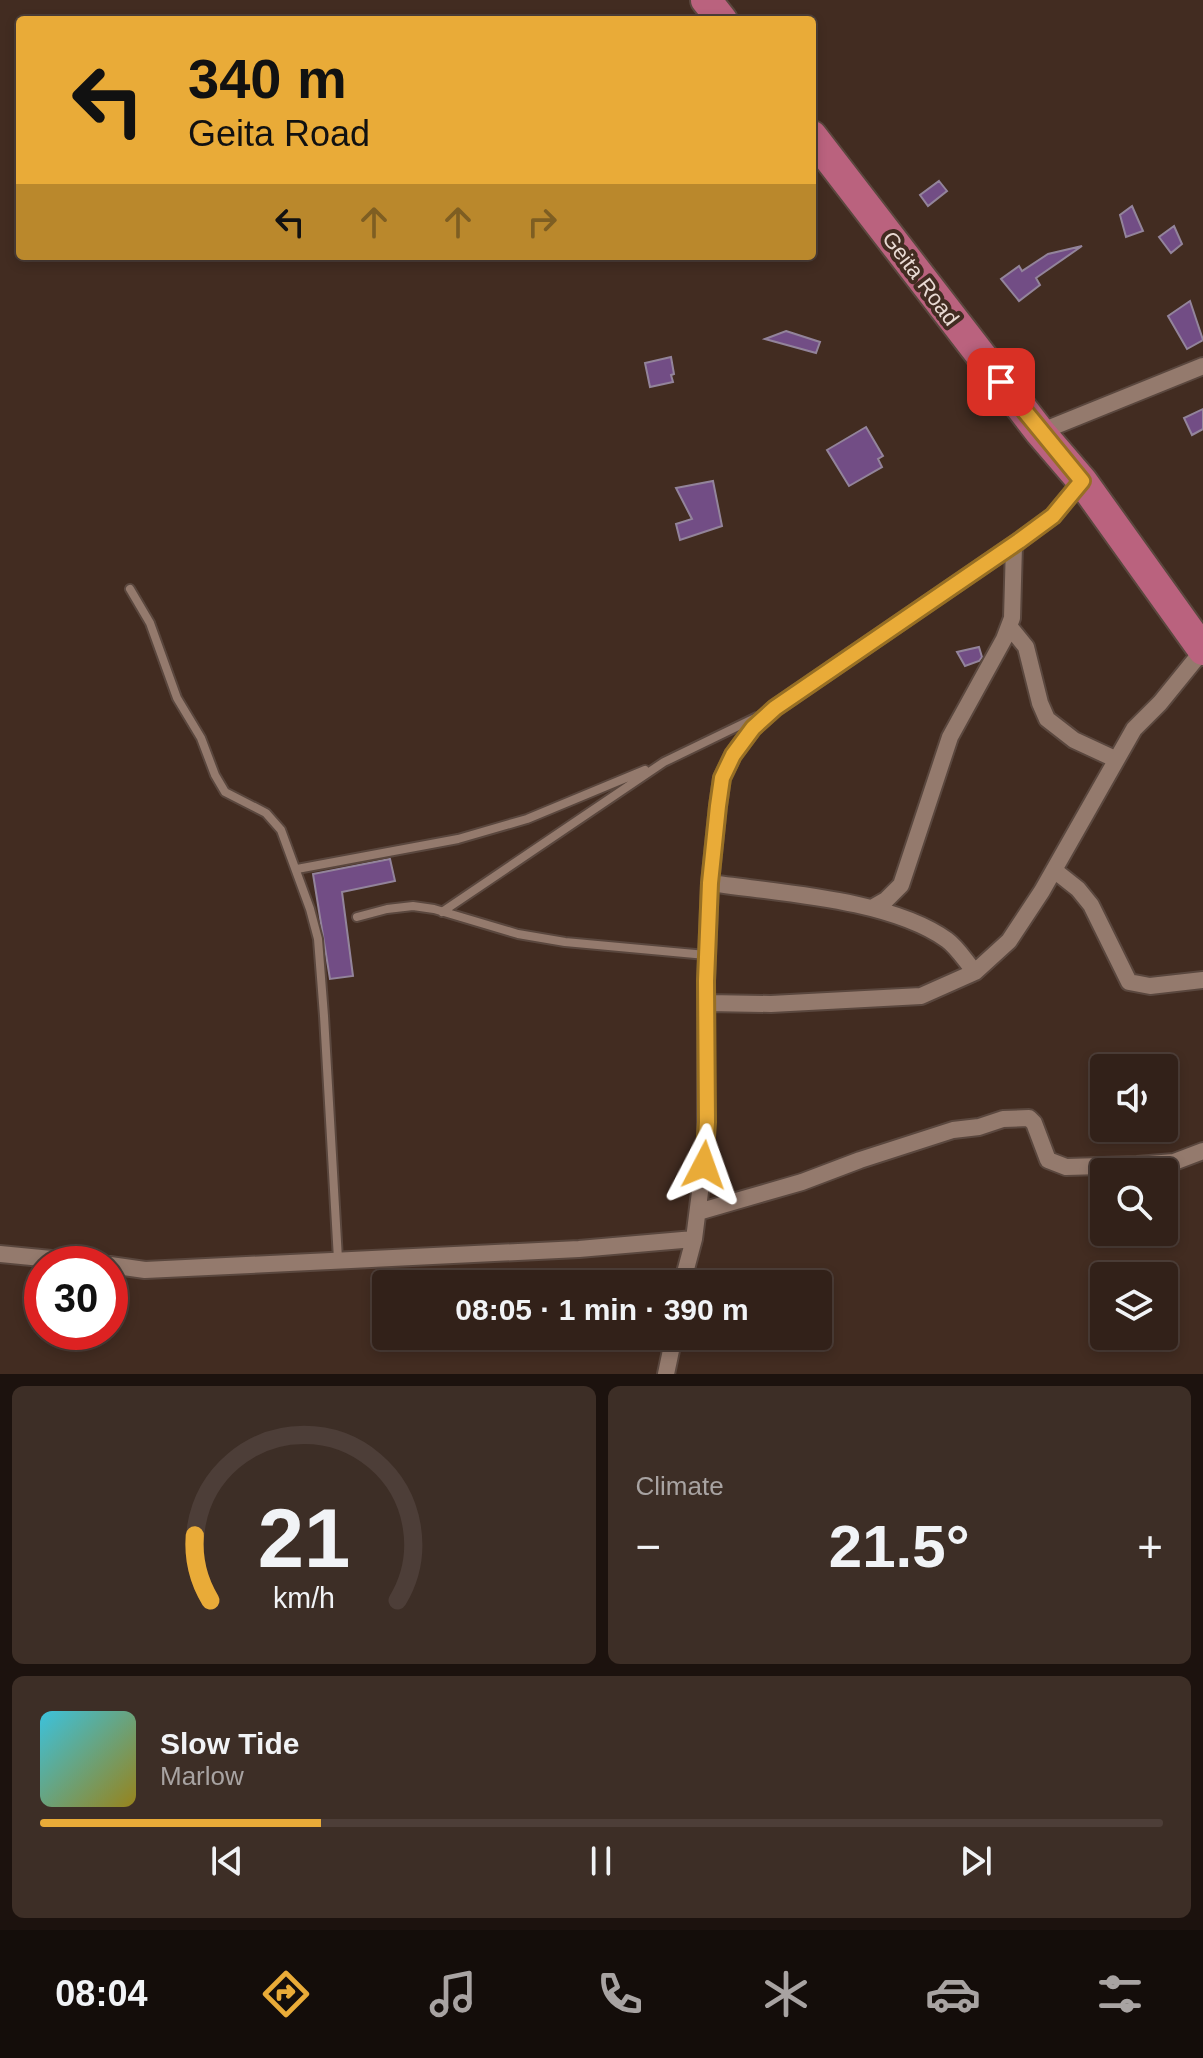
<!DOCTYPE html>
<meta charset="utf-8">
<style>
:root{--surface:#322119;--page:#3d2e26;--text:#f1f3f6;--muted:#a8a3a2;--line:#4d3e38;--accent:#e9ab38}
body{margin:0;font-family:Arial,sans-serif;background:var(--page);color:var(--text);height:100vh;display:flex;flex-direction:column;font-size:30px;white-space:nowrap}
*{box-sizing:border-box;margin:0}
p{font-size:26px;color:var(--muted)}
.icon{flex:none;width:44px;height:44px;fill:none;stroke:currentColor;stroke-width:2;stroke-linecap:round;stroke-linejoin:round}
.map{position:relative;height:1374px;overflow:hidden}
.sheet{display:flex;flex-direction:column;gap:12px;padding:12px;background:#1c120e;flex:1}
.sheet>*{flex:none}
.hud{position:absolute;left:16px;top:16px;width:800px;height:244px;border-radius:8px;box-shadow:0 4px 12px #0003,0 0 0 2px var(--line);background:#e9ab38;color:#111;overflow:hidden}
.tools{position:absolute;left:1090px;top:1054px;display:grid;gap:16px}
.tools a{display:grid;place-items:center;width:88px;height:88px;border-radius:8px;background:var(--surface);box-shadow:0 4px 12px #0003,0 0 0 2px var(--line);font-size:40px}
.speed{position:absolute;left:24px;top:1246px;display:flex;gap:16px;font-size:40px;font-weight:700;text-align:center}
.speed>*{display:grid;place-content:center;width:104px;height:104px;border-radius:50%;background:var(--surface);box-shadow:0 4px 12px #0003,0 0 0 2px var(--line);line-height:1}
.speed .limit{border:12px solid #d22;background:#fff;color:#111}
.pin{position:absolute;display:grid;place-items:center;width:68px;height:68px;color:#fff;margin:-34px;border-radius:16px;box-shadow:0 4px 12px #0006}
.me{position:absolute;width:88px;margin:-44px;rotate:4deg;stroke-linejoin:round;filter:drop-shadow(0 0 6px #0008)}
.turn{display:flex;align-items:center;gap:28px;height:168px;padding:0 40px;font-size:36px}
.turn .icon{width:104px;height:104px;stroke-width:2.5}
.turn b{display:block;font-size:56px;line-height:68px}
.lanes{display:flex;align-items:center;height:76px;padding:0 40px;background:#0003;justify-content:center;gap:40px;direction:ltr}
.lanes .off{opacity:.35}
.big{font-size:60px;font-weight:700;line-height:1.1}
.sheet .tile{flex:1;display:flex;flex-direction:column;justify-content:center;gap:12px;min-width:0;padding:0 28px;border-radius:12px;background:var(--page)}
.sheet .dial{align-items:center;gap:0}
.dial svg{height:208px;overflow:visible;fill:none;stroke:var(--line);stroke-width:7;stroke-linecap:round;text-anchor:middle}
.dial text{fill:var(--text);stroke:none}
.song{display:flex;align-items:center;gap:24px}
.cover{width:96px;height:96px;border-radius:12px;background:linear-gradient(135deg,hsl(190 70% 55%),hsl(50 70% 35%))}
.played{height:8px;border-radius:4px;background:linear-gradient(90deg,var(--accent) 25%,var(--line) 25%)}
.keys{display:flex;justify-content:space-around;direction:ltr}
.heat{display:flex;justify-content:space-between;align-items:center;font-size:44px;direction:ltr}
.sheet .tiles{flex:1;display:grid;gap:12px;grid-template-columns:1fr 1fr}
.tile:last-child{grid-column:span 2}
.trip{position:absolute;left:372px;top:1270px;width:460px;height:80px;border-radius:8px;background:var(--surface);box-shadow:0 4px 12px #0003,0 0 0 2px var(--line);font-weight:700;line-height:80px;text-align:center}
.dock{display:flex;height:128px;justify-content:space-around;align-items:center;background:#140d0a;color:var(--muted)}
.dock .icon{width:56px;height:56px}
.dock .on{color:var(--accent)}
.dock b{font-size:36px;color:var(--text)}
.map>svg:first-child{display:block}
.building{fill:#724d85;stroke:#93849b;stroke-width:2}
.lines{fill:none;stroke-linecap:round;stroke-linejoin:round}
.lane-casing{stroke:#5a473e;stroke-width:12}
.street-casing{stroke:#5a473e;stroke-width:20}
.highway-casing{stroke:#5a473e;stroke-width:34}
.lane{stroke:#947a6d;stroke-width:8}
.street{stroke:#947a6d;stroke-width:16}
.highway{stroke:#ba627e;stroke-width:30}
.route-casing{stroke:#976f24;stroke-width:20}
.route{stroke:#e9ab38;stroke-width:14}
.labels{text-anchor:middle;stroke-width:8;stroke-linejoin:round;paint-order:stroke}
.street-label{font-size:22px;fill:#e9dad3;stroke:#422c21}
</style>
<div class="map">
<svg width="1203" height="1374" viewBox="0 0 1203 1374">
<rect width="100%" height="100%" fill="#422c21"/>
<!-- building -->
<path class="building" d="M939,181l8,10 -19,15 -8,-11z
M1132,206l11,25 -17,6 -6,-22z
M1174,226l8,18 -11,9 -12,-16z
M1082,246l-46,32 4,7 -21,16 -18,-22 18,-13 3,5 26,-17z
M1190,301l13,39 -16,9 -19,-33z
M786,331l34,11 -4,11 -51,-14z
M671,357l3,17 -3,1 2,7 -23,5 -5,-24z
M1203,409v20l-11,6 -8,-17z
M866,427l17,29 -5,3 4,8 -33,19 -22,-36z
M713,481l9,45 -42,14 -4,-16 16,-5 -16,-31z
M979,647l3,10 -3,4 -14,5 -8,-14z
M390,859l5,22 -53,11 11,84 -23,3 -17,-105z"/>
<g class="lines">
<!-- lane casing -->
<g class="lane-casing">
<path id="lane" d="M130,589l20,34 27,75 24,40 14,37 10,17 41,21 15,17 29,79 8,30 6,77 14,243
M297,869l161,-30 69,-20 118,-49
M442,912l222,-150 93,-45
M357,917l30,-8 26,-3 21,3 84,25 47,8 141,13"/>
</g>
<!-- street casing -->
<g class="street-casing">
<path id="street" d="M1040,432l163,-66
M1009,626l17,21 14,56 7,16 27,21 41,19
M1054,870l24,19 13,16 38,77 21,4 53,-6
M710,883c69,10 180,16 237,57 11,8 19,22 28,32
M872,908l14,-8 15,-15 49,-148 54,-98 8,-21 2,-73
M707,1003l64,1 150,-8 54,-24 34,-31 33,-50 92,-162 26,-26 43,-53
M698,1212l104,-30 58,-22 93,-30 26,-3 24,-8 26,-1 5,5 14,37 18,7 71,-2 37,-3 29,-11
M0,1254l103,10
M110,1265l35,5 434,-21 115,-10
M682,1284l12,-45 12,-94v-164l4,-98 8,-77 4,-28 11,-23 20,-27 22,-20 244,-167 34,-25 29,-35
M666,1374l8,-38"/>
</g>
<!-- highway casing -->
<g class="highway-casing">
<path id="highway" d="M706,0l16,20
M812,136l228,296 42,49 121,169"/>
</g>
<!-- lane -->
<use href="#lane" class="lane"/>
<!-- street -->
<use href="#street" class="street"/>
<!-- highway -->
<use href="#highway" class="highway"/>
</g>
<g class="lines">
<!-- route casing -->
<g class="route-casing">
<path id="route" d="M704,1165l3,-43 -1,-141 4,-98 8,-77 4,-28 11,-23 20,-27 22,-20 244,-167 34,-25 29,-35 -81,-99"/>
</g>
<!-- route -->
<use href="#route" class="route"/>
</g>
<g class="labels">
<!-- street labels -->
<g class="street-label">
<text transform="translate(921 278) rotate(53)" y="8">Geita Road</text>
</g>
</g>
</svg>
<div class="tools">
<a><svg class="icon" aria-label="sound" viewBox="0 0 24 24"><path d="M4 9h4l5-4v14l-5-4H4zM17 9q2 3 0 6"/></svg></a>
<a><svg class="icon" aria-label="search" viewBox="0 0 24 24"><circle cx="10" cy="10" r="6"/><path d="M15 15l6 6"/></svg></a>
<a><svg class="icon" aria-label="layers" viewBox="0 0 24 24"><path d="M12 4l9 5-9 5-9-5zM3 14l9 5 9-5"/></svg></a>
</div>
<div class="speed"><div class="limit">30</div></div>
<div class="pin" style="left:1001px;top:382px;background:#d93025"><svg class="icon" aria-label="arrive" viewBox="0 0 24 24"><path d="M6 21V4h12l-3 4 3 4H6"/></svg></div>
<svg class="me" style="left:704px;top:1165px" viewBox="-20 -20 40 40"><path d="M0-17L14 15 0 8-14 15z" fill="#e9ab38" stroke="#fff" stroke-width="4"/></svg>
<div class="trip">08:05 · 1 min · 390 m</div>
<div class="hud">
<div class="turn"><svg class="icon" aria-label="left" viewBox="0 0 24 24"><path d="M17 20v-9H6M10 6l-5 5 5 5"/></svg><div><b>340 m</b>Geita Road</div></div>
<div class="lanes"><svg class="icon" aria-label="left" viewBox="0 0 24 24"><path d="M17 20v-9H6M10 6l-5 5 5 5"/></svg><svg class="icon off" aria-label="ahead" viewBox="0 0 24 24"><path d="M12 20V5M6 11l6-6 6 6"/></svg><svg class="icon off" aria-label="ahead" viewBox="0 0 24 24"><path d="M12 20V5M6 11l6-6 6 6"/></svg><svg class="icon off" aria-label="right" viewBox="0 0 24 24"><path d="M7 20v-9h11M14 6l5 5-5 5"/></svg></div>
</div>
</div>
<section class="sheet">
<div class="tiles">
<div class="tile dial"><svg viewBox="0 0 100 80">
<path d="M14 69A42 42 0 1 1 86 69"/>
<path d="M14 69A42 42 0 0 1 8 44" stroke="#e9ab38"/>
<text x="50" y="56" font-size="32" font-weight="700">21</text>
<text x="50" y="72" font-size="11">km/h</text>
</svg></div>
<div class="tile"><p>Climate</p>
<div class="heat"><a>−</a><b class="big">21.5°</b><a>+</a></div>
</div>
<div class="tile">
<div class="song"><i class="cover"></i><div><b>Slow Tide</b><p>Marlow</p></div></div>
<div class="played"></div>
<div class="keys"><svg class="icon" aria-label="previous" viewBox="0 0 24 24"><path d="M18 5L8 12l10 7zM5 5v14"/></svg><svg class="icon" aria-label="pause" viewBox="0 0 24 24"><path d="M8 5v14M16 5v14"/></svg><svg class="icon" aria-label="next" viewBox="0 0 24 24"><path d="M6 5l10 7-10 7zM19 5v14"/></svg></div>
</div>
</div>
</section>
<nav class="dock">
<b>08:04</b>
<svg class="icon on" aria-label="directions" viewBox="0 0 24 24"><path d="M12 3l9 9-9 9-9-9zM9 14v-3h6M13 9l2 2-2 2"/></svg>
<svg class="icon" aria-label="music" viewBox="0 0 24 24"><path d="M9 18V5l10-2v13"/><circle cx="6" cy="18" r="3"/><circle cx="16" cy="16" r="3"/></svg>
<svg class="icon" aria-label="phone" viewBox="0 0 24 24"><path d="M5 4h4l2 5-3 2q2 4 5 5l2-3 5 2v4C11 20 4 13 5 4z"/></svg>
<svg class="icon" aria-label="climate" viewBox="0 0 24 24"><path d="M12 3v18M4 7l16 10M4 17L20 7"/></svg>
<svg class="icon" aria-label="car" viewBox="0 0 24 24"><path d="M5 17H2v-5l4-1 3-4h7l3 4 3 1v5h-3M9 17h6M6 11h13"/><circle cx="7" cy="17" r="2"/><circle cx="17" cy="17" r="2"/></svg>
<svg class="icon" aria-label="filters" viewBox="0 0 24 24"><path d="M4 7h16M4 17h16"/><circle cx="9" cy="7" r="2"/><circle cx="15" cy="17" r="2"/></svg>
</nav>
